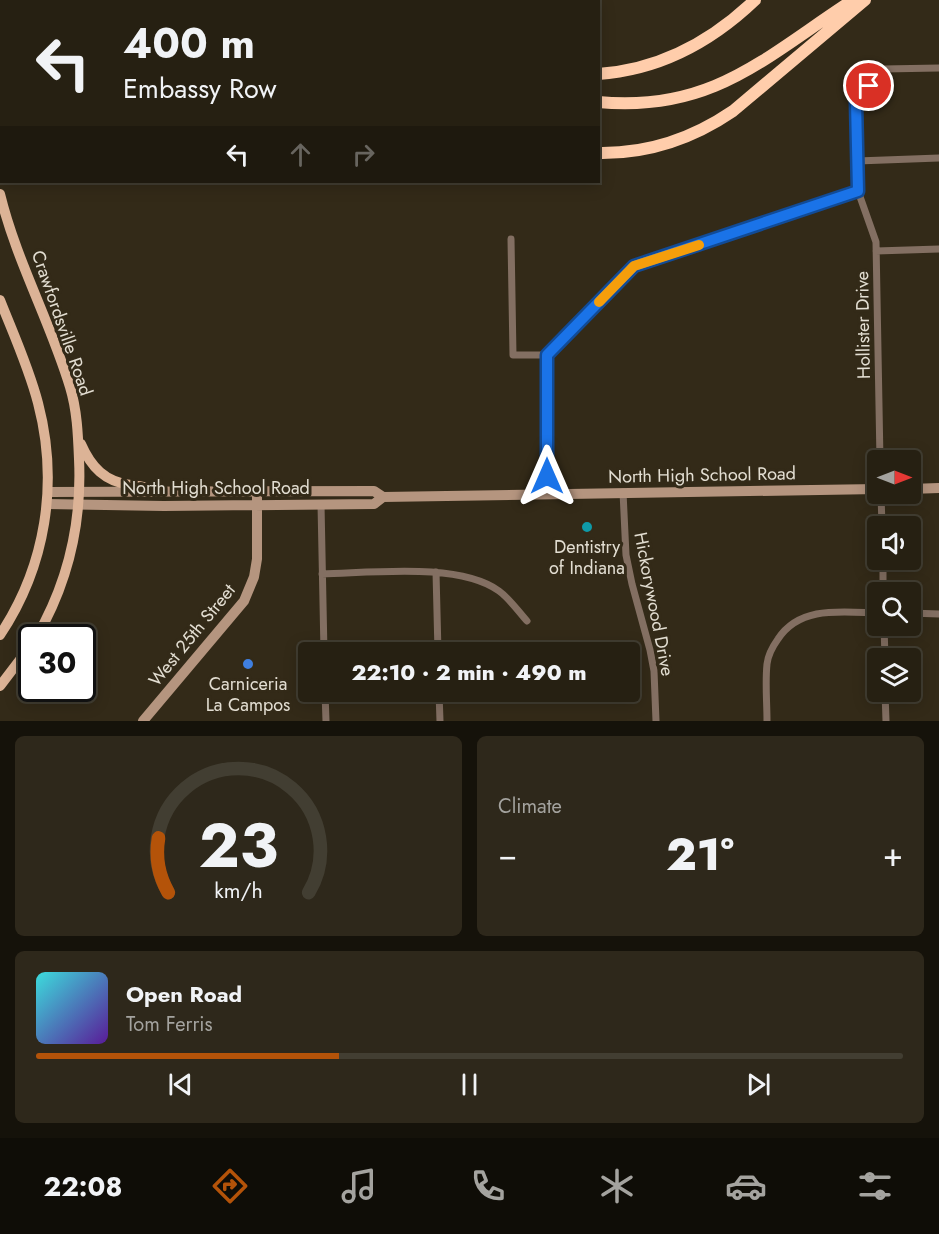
<!DOCTYPE html>
<meta charset="utf-8">
<style>
:root{--surface:#262012;--page:#2e281b;--text:#f1f3f6;--muted:#a4a39f;--line:#423e32;--accent:#b45309}
body{margin:0;font-family:Jost,sans-serif;background:var(--page);color:var(--text);height:100vh;display:flex;flex-direction:column;font-size:22px;white-space:nowrap}
*{box-sizing:border-box;margin:0}
p{font-size:20px;color:var(--muted)}
.icon{flex:none;width:33px;height:33px;fill:none;stroke:currentColor;stroke-width:2;stroke-linecap:round;stroke-linejoin:round}
.map{position:relative;height:721px;overflow:hidden}
.drawer{display:flex;flex-direction:column;gap:15px;padding:15px;background:#15120a;flex:1}
.drawer>*{flex:none}
.banner{position:absolute;left:0px;top:0px;width:600px;height:183px;box-shadow:0 3px 15px #0003,0 0 0 2px var(--line);background:#262012;color:var(--text);overflow:hidden}
.needle{width:39px;rotate:90deg}
.controls{position:absolute;left:867px;top:450px;display:grid;gap:12px}
.controls a{display:grid;place-items:center;width:54px;height:54px;border-radius:6px;background:var(--surface);box-shadow:0 3px 15px #0003,0 0 0 2px var(--line);font-size:30px}
.speed{position:absolute;left:18px;top:624px;display:flex;gap:12px;font-size:30px;font-weight:700;text-align:center}
.speed>*{display:grid;place-content:center;width:78px;height:78px;border-radius:50%;background:var(--surface);box-shadow:0 3px 15px #0003,0 0 0 2px var(--line);line-height:1}
.speed .limit{border:3px solid #111;border-radius:9px;background:#fff;color:#111}
.pin{position:absolute;display:grid;place-items:center;width:51px;height:51px;color:#fff;margin:-26px;border:3px solid #fff;border-radius:50%;box-shadow:0 2px 6px #0007}
.me{position:absolute;width:66px;margin:-33px;rotate:0deg;stroke-linejoin:round;filter:drop-shadow(0 0 4px #0008)}
.turn{display:flex;align-items:center;gap:21px;height:126px;padding:0 24px;font-size:27px}
.turn .icon{width:78px;height:78px;stroke-width:2.5}
.turn b{display:block;font-size:42px;line-height:51px}
.lanes{display:flex;align-items:center;height:57px;padding:0 24px;background:#0003;justify-content:center;gap:30px;direction:ltr}
.lanes .off{opacity:.35}
.big{font-size:45px;font-weight:800;line-height:1.1}
.drawer .card{flex:1;display:flex;flex-direction:column;justify-content:center;gap:9px;min-width:0;padding:0 21px;border-radius:9px;background:var(--page)}
.drawer .dial{align-items:center;gap:0}
.dial svg{height:156px;overflow:visible;fill:none;stroke:var(--line);stroke-width:7;stroke-linecap:round;text-anchor:middle}
.dial text{fill:var(--text);stroke:none}
.song{display:flex;align-items:center;gap:18px}
.cover{width:72px;height:72px;border-radius:9px;background:linear-gradient(135deg,hsl(180 70% 55%),hsl(270 70% 35%))}
.played{height:6px;border-radius:3px;background:linear-gradient(90deg,var(--accent) 35%,var(--line) 35%)}
.keys{display:flex;justify-content:space-around;direction:ltr}
.heat{display:flex;justify-content:space-between;align-items:center;font-size:33px;direction:ltr}
.drawer .tiles{flex:1;display:grid;gap:15px;grid-template-columns:1fr 1fr}
.card:last-child{grid-column:span 2}
.trip{position:absolute;left:298px;top:642px;width:342px;height:60px;border-radius:6px;background:var(--surface);box-shadow:0 3px 15px #0003,0 0 0 2px var(--line);font-weight:800;line-height:60px;text-align:center}
.menu{display:flex;height:96px;justify-content:space-around;align-items:center;background:#0f0d07;color:var(--muted)}
.menu .icon{width:42px;height:42px}
.menu .current{color:var(--accent)}
.menu b{font-size:27px;color:var(--text)}
.map>svg:first-child{display:block}
.lines{fill:none;stroke-linecap:round;stroke-linejoin:round}
.street{stroke:#836f62;stroke-width:7}
.secondary{stroke:#b5957f;stroke-width:10}
.primary{stroke:#dcb396;stroke-width:10}
.highway{stroke:#ffcdab;stroke-width:12}
.route-casing{stroke:#114b97;stroke-width:15}
.route{stroke:#1a73e8;stroke-width:10}
.slow{stroke:#f59e0b;stroke-width:10}
.culture-dot{fill:#0f9aa8;stroke:#332a18;stroke-width:2}
.shop-dot{fill:#3f7fe0;stroke:#332a18;stroke-width:2}
.labels{text-anchor:middle;stroke-width:6;stroke-linejoin:round;paint-order:stroke}
.street-label{font-size:18px;fill:#e3ded2;stroke:#332a18}
.poi-label{font-size:18px;fill:#e3ded2;stroke:#332a18}
</style>
<div class="map">
<svg width="939" height="721" viewBox="0 0 939 721">
<rect width="100%" height="100%" fill="#332a18"/>
<g class="lines">
<!-- street -->
<path class="street" d="M857,161l82,-3
M511,239l2,116h34l87,-89 224,-75
M876,251l63,-2
M547,355v139
M880,460l-4,-218 -18,-51 -2,-89 27,-33 56,-1
M623,492l3,63 6,29 18,66 4,21 2,50
M881,494l1,32
M321,504l3,148
M883,560v32
M436,572l2,80
M322,574c49,-1 137,-12 177,17 11,8 19,20 28,30
M910,613l29,1
M884,626l1,32
M325,692l1,29
M439,692l1,29
M885,692l1,29
M767,721c0,-19 -2,-38 0,-57 1,-9 6,-18 11,-25 22,-34 65,-27 100,-26"/>
<!-- secondary -->
<path class="secondary" d="M910,489l29,-1
M48,492l326,-1 9,6 495,-8
M47,504l117,2 210,-2 9,-7
M143,721l101,-120 10,-24 3,-18v-62"/>
<!-- primary -->
<path class="primary" d="M34,2l1,-2
M0,97l2,-7
M0,194c16,66 50,127 70,193 7,23 8,47 9,72 3,63 -11,124 -43,179
M0,300c13,33 29,68 38,103 21,80 8,163 -38,232
M81,444c10,23 24,38 50,41 8,1 15,1 22,7
M0,686l32,-42"/>
<!-- highway -->
<path class="highway" d="M295,0l5,2
M397,0l1,2
M0,24l2,1
M598,74c61,-4 113,-32 157,-74
M598,102c114,11 167,-45 255,-102
M598,153c51,1 94,-14 135,-42l132,-111"/>
</g>
<g class="lines">
<!-- route casing -->
<g class="route-casing">
<path id="route" d="M547,476v-121l87,-89 224,-75 -2,-89 13,-16"/>
</g>
<!-- route -->
<use href="#route" class="route"/>
<!-- slow -->
<path class="slow" d="M599,302l35,-36 65,-21"/>
</g>
<!-- markers -->
<circle class="culture-dot" cx="587" cy="527" r="6"/>
<circle class="shop-dot" cx="248" cy="664" r="6"/>
<g class="labels">
<!-- street labels -->
<g class="street-label">
<text transform="translate(62 323) rotate(71)" y="6">Crawfordsville Road</text>
<text transform="translate(863 325) rotate(-91)" y="6">Hollister Drive</text>
<text transform="translate(702 475) rotate(-1)" y="6">North High School Road</text>
<text x="216" y="494">North High School Road</text>
<text transform="translate(654 604) rotate(79)" y="6">Hickorywood Drive</text>
<text transform="translate(192 635) rotate(-51)" y="6">West 25th Street</text>
</g>
<!-- poi labels -->
<g class="poi-label">
<text x="587" y="553">Dentistry<tspan x="587" dy="21">of Indiana</tspan></text>
<text x="248" y="690">Carniceria<tspan x="248" dy="21">La Campos</tspan></text>
</g>
</g>
</svg>
<div class="controls">
<a><svg class="needle" viewBox="-14 -14 28 28"><path d="M0-13l5 13h-10z" fill="#e53935"/><path d="M0 13l5-13h-10z" fill="#a4a39f"/></svg></a>
<a><svg class="icon" aria-label="sound" viewBox="0 0 24 24"><path d="M4 9h4l5-4v14l-5-4H4zM17 9q2 3 0 6"/></svg></a>
<a><svg class="icon" aria-label="search" viewBox="0 0 24 24"><circle cx="10" cy="10" r="6"/><path d="M15 15l6 6"/></svg></a>
<a><svg class="icon" aria-label="layers" viewBox="0 0 24 24"><path d="M12 4l9 5-9 5-9-5zM3 14l9 5 9-5"/></svg></a>
</div>
<div class="speed"><div class="limit">30</div></div>
<div class="pin" style="left:869px;top:86px;background:#d93025"><svg class="icon" aria-label="arrive" viewBox="0 0 24 24"><path d="M6 21V4h12l-3 4 3 4H6"/></svg></div>
<svg class="me" style="left:547px;top:476px" viewBox="-20 -20 40 40"><path d="M0-17L14 15 0 8-14 15z" fill="#1a73e8" stroke="#fff" stroke-width="4"/></svg>
<div class="trip">22:10 · 2 min · 490 m</div>
<div class="banner">
<div class="turn"><svg class="icon" aria-label="left" viewBox="0 0 24 24"><path d="M17 20v-9H6M10 6l-5 5 5 5"/></svg><div><b>400 m</b>Embassy Row</div></div>
<div class="lanes"><svg class="icon" aria-label="left" viewBox="0 0 24 24"><path d="M17 20v-9H6M10 6l-5 5 5 5"/></svg><svg class="icon off" aria-label="ahead" viewBox="0 0 24 24"><path d="M12 20V5M6 11l6-6 6 6"/></svg><svg class="icon off" aria-label="right" viewBox="0 0 24 24"><path d="M7 20v-9h11M14 6l5 5-5 5"/></svg></div>
</div>
</div>
<section class="drawer">
<div class="tiles">
<div class="card dial"><svg viewBox="0 0 100 80">
<path d="M14 69A42 42 0 1 1 86 69"/>
<path d="M14 69A42 42 0 0 1 9 41" stroke="#b45309"/>
<text x="50" y="56" font-size="32" font-weight="700">23</text>
<text x="50" y="72" font-size="11">km/h</text>
</svg></div>
<div class="card"><p>Climate</p>
<div class="heat"><a>−</a><b class="big">21°</b><a>+</a></div>
</div>
<div class="card">
<div class="song"><i class="cover"></i><div><b>Open Road</b><p>Tom Ferris</p></div></div>
<div class="played"></div>
<div class="keys"><svg class="icon" aria-label="previous" viewBox="0 0 24 24"><path d="M18 5L8 12l10 7zM5 5v14"/></svg><svg class="icon" aria-label="pause" viewBox="0 0 24 24"><path d="M8 5v14M16 5v14"/></svg><svg class="icon" aria-label="next" viewBox="0 0 24 24"><path d="M6 5l10 7-10 7zM19 5v14"/></svg></div>
</div>
</div>
</section>
<nav class="menu">
<b>22:08</b>
<svg class="icon current" aria-label="directions" viewBox="0 0 24 24"><path d="M12 3l9 9-9 9-9-9zM9 14v-3h6M13 9l2 2-2 2"/></svg>
<svg class="icon" aria-label="music" viewBox="0 0 24 24"><path d="M9 18V5l10-2v13"/><circle cx="6" cy="18" r="3"/><circle cx="16" cy="16" r="3"/></svg>
<svg class="icon" aria-label="phone" viewBox="0 0 24 24"><path d="M5 4h4l2 5-3 2q2 4 5 5l2-3 5 2v4C11 20 4 13 5 4z"/></svg>
<svg class="icon" aria-label="climate" viewBox="0 0 24 24"><path d="M12 3v18M4 7l16 10M4 17L20 7"/></svg>
<svg class="icon" aria-label="car" viewBox="0 0 24 24"><path d="M5 17H2v-5l4-1 3-4h7l3 4 3 1v5h-3M9 17h6M6 11h13"/><circle cx="7" cy="17" r="2"/><circle cx="17" cy="17" r="2"/></svg>
<svg class="icon" aria-label="filters" viewBox="0 0 24 24"><path d="M4 7h16M4 17h16"/><circle cx="9" cy="7" r="2"/><circle cx="15" cy="17" r="2"/></svg>
</nav>
